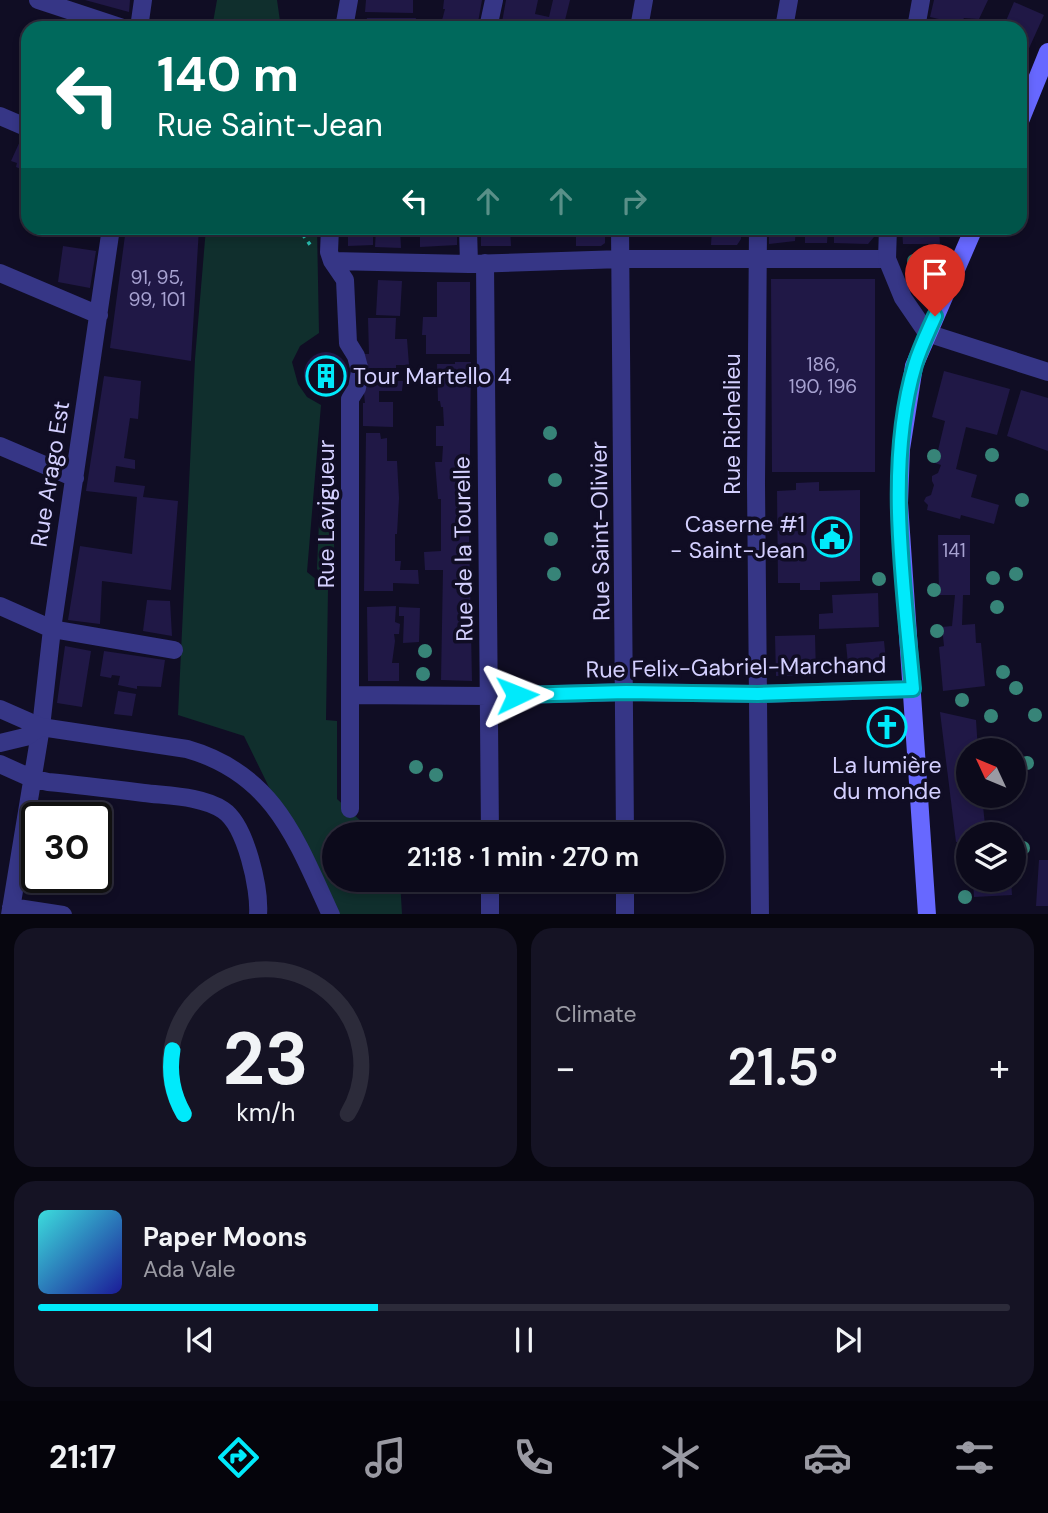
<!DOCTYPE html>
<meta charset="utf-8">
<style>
:root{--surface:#0c0a1b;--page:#151324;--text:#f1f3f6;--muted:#9a9aa3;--line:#2c2b3a;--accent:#00eafb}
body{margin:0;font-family:"DM Sans",sans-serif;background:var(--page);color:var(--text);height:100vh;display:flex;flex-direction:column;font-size:26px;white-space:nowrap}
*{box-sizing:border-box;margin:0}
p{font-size:23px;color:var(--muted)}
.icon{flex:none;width:38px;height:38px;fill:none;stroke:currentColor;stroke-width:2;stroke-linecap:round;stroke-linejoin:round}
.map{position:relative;height:914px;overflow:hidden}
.panel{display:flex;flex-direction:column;gap:14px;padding:14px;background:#07060f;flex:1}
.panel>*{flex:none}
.banner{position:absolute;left:21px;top:21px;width:1006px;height:214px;border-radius:21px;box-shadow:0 4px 10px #0003,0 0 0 2px var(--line);background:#00695c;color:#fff;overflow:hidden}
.needle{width:46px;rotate:314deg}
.buttons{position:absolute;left:956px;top:738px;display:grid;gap:14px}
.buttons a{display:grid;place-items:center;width:70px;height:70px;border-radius:50%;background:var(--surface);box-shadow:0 4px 10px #0003,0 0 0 2px var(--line);font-size:35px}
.speed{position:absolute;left:21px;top:802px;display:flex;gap:14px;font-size:35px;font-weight:700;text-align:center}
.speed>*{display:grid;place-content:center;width:91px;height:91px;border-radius:50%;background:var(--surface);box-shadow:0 4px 10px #0003,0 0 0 2px var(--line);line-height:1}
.speed .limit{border:4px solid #111;border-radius:10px;background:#fff;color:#111}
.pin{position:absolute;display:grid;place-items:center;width:60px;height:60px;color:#fff;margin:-72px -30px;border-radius:50% 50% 50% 0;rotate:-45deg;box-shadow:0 0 7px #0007}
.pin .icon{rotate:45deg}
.me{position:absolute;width:77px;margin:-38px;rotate:88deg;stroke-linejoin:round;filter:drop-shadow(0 0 5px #0008)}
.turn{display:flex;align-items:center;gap:24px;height:147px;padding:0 21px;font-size:32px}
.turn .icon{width:91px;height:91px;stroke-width:2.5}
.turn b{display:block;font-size:49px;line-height:60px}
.lanes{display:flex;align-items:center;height:66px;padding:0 21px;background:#0003;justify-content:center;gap:35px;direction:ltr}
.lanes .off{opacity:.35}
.big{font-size:52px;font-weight:600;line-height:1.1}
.panel .widget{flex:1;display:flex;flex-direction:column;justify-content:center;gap:10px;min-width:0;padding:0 24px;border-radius:21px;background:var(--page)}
.panel .dial{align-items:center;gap:0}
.dial svg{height:182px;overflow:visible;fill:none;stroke:var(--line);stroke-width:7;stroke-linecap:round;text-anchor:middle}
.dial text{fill:var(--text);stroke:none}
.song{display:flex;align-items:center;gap:21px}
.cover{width:84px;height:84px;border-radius:10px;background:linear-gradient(135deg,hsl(180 70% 55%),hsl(240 70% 35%))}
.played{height:7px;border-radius:4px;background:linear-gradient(90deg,var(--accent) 35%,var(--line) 35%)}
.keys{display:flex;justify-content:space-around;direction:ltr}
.heat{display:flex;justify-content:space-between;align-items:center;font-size:38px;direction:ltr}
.panel .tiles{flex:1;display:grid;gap:14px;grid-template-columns:1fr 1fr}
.widget:last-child{grid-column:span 2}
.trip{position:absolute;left:322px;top:822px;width:402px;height:70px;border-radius:35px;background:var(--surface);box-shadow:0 4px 10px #0003,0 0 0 2px var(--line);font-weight:600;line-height:70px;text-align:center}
.menu{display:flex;height:112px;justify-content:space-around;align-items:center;background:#05040b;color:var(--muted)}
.menu .icon{width:49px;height:49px}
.menu .current{color:var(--accent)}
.menu b{font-size:32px;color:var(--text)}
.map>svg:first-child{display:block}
.green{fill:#102f2d}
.building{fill:#201846}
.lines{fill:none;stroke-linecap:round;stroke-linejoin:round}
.path{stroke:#29bbae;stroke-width:3.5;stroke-dasharray:3.5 5;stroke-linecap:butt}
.minor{stroke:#363686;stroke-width:18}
.tertiary{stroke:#363686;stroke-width:18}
.secondary{stroke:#6768ff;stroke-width:18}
.tree{fill:#378478}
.route-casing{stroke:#0098a3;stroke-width:18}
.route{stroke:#00eafb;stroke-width:12}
.labels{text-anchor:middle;stroke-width:7;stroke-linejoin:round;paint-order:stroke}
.number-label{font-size:19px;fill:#a7a2d1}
.poi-label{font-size:23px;fill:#d4d0ff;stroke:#100d24;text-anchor:start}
.street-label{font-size:23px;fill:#d4d0ff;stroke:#100d24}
</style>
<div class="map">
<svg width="1048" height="915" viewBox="0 0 1048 915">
<rect width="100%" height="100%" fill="#100d24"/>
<!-- green -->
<path class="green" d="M217,0h60l4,28h-69z
M206,228h111l2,105 -19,13 -8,16 6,22 9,13 14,8 -14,167 21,17 -2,131 11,1v78l39,36h-42v45h66l2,34h-71l-87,-178 -66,-21 17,-356z
M325,514l8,5 2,50 -9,8 -9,-8 2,-48z"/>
<!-- building -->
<path class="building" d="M85,0h45l-1,12z
M366,0h47v13l-48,-1z
M444,0h38l-5,28h-37l5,-19h-2z
M506,0h32l-3,14 14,3 4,-17h17l-7,28 -30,-3 -1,3h-31z
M934,0h54l-9,19 -15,-1 -2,3 -5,-1 -1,3 -26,-6z
M1014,2l30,13 -18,40 -6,-3v-24h-17z
M367,18h49l-2,10h-50z
M595,22l29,5v1h-30z
M927,23l19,4v1h-20z
M21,139l7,3v30l-12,-5 1,-4 -6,-2z
M126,228h73l-8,133 -81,-13z
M348,228h25v17l-25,1z
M376,228h24l1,20 -26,-1z
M420,228h37v17l-37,2z
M481,228h29l1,18h-30z
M576,228h29v15l-4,3h-25z
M712,228h29v11l-4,6h-26z
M769,228h27l-1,13 -26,3z
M805,228h23l-1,15h-22z
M834,228h40v9l-6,7 -34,-1z
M902,228h47l-2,5 -8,-3 1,14h-37z
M63,246l33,5 -6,37 -32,-6z
M771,279h104v193h-103z
M378,280l24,1 -2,35 -24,-1z
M437,282h33v72h-44v-19h-4l1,-18h14z
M368,318h28l-1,21h12l2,26h-13v3h-32l1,-14h4z
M304 374a22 22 0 1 1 44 0a22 22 0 1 1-44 0Z
M455,362h16l-2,172 3,147 -31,-1 2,-110h-18l-1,-18 17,-1v-52h-3l-3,-37h7l1,-16h-7v-20h8l-1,-19h-2l-1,-6h-2l-1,-37h18z
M944,371l66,18 -13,46 -31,-8 -10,42 21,6 -6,22 28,8 -5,19 -33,-9 -1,4 -33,-9 1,-5 -4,-4 2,-4 5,-2 3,-10 -2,-4v-5l6,-3 3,-8 -6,-2 10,-42 -13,-4z
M362,374h23v7h18l-1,10h-23v11h14v25l-30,-1v-23h2z
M104,376l37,5 -3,38 -8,-1 -6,40 11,2v9l-19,-3 -2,16 31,4 -2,11 35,4 -7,89 -69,-9 -2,43 -32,-4 12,-74 52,8 5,-57 -51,-6z
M1021,390l27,8v53l-41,-15z
M366,433h14l1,6 6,-1v23h10l2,37 -2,36h-2v27h6l-1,9h18l1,14 -26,-1v8h-29z
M819,482v9l41,-1v91l-40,1v8h-20v-7h-22l-1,-92 19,-1v-7z
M938,535h32v60h-7l-1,30 13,-1 1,19h5l4,43 -42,5 -4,-44 5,-1 -2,-19 10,-1 3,-31h-16z
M878,593l1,34 -60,2v-15l14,-1 -1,-18z
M147,600l23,1 2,35 -29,-5z
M396,606l-1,16 5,2 -1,10h-5l1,7 -3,22h7v18h-31l-1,-74z
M399,607l21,1 -1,34 -16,1 1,-27h-5z
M815,635l1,40 -40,1 -1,-40z
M884,641l3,30 -38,3 -3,-30z
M65,646l26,5 -9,56 -25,-4z
M104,651l61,9 -4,27 -24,-1v3l-19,-4 2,-9 -8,-1 -1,3 -11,-2z
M118,691l18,3 -4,22 -18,-2z
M940,712l36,8 2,31h-10v45h14l4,39h-18v6l-12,1z
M1039,860h9v46h-12z
M973,880h38l1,15 -38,2z"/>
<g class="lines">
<!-- path -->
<path class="path" d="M298,228l13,18"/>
<!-- minor -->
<path class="minor" d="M38,0l85,28
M139,28l4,-28
M344,28l5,-28
M488,28l6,-28
M639,28l5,-28
M784,28l5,-28
M0,116l28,12
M330,228l-1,24 3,9 13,19 3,63 8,13 4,15 -3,17 -7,11v410
M468,228l1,36
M620,228l5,607
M758,228l-2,256 4,431
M332,261l137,3 153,-5h265
M485,263l5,572
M0,273l99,42
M927,333l121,39
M0,446l75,32
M0,606l52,23 122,21
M350,695l139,1 137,-4 132,2 155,-5
M0,764l31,14 17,4c32,3 64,7 96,11 25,3 58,3 79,17 23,15 37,79 35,105
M490,880v35
M11,907l52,8
M10,915l31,-188 11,-98 59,-401
M625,915v-35"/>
<!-- tertiary -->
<path class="tertiary" d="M916,28l5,-28
M888,228l-1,31 16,39 24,35
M0,709l41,18 146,22c87,25 109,90 144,166
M0,743l25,-6 16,-10"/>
<!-- secondary -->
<path class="secondary" d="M1020,121l28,-69
M927,915l-28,-412 2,-54 13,-83 60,-138"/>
</g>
<!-- trees -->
<g class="tree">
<circle cx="914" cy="261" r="7"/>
<circle cx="550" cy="433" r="7"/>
<circle cx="992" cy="455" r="7"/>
<circle cx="934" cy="456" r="7"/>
<circle cx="555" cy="480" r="7"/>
<circle cx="1022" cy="500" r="7"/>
<circle cx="551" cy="539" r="7"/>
<circle cx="554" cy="574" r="7"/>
<circle cx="1016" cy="574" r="7"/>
<circle cx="993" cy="578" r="7"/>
<circle cx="879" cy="579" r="7"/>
<circle cx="934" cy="590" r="7"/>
<circle cx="997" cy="607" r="7"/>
<circle cx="937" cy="631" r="7"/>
<circle cx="425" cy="651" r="7"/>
<circle cx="1003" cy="672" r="7"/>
<circle cx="423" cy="674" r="7"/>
<circle cx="1016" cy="688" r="7"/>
<circle cx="962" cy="700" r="7"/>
<circle cx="1035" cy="715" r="7"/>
<circle cx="991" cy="716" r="7"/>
<circle cx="1027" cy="763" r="7"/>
<circle cx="416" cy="767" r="7"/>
<circle cx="436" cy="775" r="7"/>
<circle cx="1023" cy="848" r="7"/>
<circle cx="965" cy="897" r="7"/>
</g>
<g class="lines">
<!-- route casing -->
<g class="route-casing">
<path id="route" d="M517,695l109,-3 132,2 155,-5c-9,-103 -28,-224 2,-324 5,-17 13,-33 20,-49"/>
</g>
<!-- route -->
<use href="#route" class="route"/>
</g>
<!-- icons -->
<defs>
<g id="building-ring" transform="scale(2.0125)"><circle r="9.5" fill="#100d24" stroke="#00eafb" stroke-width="1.5"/><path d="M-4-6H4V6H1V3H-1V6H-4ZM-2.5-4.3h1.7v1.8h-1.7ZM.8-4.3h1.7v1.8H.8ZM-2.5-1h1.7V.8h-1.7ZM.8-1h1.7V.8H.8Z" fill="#00eafb"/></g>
<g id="civic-ring" transform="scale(2.0125)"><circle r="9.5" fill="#100d24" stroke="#00eafb" stroke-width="1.5"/><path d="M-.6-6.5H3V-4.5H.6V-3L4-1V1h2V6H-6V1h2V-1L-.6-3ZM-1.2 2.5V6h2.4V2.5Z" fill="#00eafb"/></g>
<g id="church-ring" transform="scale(2.0125)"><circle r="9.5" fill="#100d24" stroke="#00eafb" stroke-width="1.5"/><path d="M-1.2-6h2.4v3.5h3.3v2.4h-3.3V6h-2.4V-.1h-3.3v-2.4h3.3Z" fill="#00eafb"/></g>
</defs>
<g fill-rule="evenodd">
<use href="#building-ring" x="326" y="376"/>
<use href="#civic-ring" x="832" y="537"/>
<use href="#church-ring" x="887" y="727"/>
</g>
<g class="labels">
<!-- number labels -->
<g class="number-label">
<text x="157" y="284">91, 95,<tspan x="157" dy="22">99, 101</tspan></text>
<text x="823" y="371">186,<tspan x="823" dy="22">190, 196</tspan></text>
<text x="954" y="557">141</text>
</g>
<!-- poi labels -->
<g class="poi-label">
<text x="353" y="384">Tour Martello 4</text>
<text x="805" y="532" text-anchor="end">Caserne #1<tspan x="805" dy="26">- Saint-Jean</tspan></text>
<text x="887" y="773" text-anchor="middle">La lumière<tspan x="887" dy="26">du monde</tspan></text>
</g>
<!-- street labels -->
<g class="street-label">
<text transform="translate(732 424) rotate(-90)" y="8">Rue Richelieu</text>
<text transform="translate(50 474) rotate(-81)" y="8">Rue Arago Est</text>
<text transform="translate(326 514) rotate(-90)" y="8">Rue Lavigueur</text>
<text transform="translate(600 531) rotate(-91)" y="8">Rue Saint-Olivier</text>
<text transform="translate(463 549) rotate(-91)" y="8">Rue de la Tourelle</text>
<text transform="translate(736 667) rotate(-1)" y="8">Rue Felix-Gabriel-Marchand</text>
</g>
</g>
</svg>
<div class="buttons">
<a><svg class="needle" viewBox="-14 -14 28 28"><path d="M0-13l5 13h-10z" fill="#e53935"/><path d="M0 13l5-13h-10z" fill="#9a9aa3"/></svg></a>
<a><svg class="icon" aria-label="layers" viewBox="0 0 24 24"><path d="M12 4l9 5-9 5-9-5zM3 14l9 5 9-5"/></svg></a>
</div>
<div class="speed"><div class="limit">30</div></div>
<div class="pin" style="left:935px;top:316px;background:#d93025"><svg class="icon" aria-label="arrive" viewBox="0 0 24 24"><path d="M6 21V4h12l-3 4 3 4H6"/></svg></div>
<svg class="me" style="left:517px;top:695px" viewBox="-20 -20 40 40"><path d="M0-17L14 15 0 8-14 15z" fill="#00eafb" stroke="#fff" stroke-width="4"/></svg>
<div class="trip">21:18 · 1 min · 270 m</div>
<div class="banner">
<div class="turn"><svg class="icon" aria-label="left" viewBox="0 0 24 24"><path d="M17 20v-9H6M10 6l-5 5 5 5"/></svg><div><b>140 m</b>Rue Saint-Jean</div></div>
<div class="lanes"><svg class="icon" aria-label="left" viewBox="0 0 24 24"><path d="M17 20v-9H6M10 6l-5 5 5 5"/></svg><svg class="icon off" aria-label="ahead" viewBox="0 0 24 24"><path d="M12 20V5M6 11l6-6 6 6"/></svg><svg class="icon off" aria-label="ahead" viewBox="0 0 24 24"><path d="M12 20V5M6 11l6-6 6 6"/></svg><svg class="icon off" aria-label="right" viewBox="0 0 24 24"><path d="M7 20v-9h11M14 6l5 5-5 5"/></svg></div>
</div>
</div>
<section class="panel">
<div class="tiles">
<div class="widget dial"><svg viewBox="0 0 100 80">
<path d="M14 69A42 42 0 1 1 86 69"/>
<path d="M14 69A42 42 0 0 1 9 41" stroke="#00eafb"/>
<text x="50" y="56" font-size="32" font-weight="700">23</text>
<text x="50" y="72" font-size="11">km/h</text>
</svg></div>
<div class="widget"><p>Climate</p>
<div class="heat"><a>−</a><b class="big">21.5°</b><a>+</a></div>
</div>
<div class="widget">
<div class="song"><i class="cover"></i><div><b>Paper Moons</b><p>Ada Vale</p></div></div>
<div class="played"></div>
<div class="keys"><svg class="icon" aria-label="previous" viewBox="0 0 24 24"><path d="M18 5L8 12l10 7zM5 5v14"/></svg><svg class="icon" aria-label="pause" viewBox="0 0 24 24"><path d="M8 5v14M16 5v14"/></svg><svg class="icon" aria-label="next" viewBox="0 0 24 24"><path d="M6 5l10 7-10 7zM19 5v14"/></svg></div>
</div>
</div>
</section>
<nav class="menu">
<b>21:17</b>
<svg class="icon current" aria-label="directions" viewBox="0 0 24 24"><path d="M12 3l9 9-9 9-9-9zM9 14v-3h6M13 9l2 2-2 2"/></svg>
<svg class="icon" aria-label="music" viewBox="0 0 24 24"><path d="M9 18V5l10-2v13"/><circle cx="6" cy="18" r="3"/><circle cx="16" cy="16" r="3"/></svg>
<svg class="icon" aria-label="phone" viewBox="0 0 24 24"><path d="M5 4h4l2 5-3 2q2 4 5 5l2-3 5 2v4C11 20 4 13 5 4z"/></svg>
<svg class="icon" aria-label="climate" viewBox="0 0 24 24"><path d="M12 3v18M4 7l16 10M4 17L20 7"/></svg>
<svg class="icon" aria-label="car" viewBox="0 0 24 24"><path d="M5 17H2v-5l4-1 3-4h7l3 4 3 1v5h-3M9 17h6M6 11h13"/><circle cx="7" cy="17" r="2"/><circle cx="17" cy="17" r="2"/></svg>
<svg class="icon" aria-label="filters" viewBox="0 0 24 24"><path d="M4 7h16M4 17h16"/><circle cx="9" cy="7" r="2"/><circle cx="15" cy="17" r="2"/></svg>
</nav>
